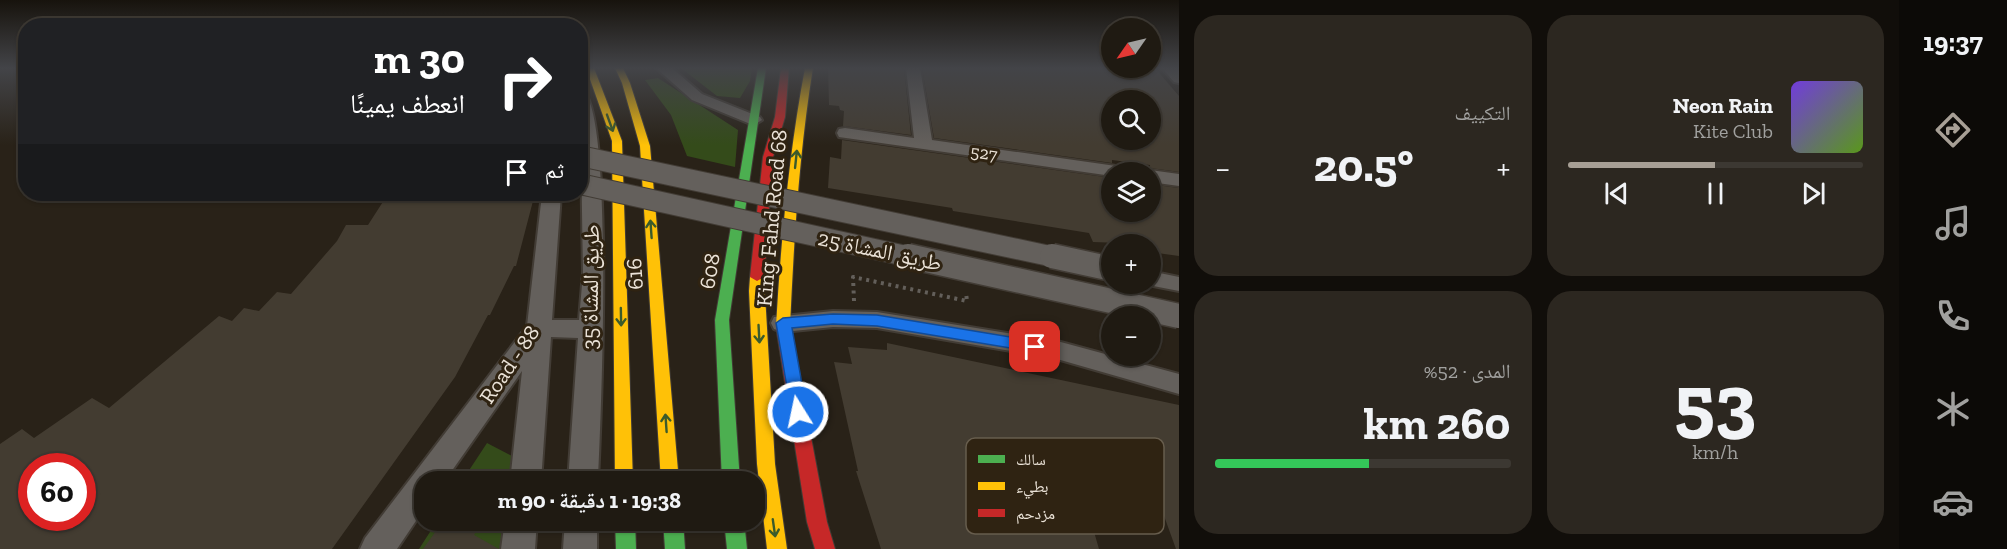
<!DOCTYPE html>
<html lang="ar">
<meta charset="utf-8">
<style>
:root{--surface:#1f1a12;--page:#2c2720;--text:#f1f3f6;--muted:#a1a19f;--line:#3c3832;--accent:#a79f95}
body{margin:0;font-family:"Zilla Slab","Noto Naskh Arabic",serif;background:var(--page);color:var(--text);direction:rtl;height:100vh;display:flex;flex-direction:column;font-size:22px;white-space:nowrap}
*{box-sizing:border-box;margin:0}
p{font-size:20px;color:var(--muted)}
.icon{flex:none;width:33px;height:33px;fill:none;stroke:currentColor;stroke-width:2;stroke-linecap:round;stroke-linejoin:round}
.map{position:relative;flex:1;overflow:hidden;direction:ltr}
.sheet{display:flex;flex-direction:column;gap:15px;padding:15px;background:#110e0a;width:720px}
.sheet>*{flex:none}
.hud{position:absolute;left:18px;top:18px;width:570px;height:183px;border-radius:24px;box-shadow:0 2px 4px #0004,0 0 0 2px var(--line);direction:rtl;background:#202124;color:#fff;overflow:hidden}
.needle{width:39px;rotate:236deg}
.controls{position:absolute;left:1101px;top:18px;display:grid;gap:12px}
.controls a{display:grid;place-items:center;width:60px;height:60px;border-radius:50%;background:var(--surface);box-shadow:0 2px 4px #0004,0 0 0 2px var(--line);font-size:30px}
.speed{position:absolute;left:18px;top:453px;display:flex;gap:12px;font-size:30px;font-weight:700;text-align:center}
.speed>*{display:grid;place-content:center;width:78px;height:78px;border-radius:50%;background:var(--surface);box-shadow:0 2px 4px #0004,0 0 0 2px var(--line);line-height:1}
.speed .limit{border:9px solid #d22;background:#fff;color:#111}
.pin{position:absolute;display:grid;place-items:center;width:51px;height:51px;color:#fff;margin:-26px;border-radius:12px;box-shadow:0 3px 9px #0006}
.me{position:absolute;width:66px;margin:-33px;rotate:350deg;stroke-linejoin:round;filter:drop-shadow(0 0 4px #0008)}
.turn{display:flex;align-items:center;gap:21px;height:126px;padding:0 24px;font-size:27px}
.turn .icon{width:78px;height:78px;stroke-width:2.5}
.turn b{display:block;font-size:42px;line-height:51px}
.then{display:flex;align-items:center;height:57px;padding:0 24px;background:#0003;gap:12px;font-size:22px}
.big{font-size:45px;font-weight:800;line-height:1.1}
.sheet .tile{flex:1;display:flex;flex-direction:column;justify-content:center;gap:9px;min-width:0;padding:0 21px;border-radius:24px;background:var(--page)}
.sheet .dial{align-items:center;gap:0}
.dial b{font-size:78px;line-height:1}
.song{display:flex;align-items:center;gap:18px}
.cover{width:72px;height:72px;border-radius:9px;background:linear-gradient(135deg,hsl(260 70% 55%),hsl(90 70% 35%))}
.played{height:6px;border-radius:3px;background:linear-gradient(90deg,var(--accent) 50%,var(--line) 50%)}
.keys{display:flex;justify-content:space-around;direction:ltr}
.heat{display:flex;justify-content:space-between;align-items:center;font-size:33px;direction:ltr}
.charge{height:9px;border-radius:4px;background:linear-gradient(90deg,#34c759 52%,var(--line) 0)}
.sheet .tiles{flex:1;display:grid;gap:15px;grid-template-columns:repeat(2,1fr)}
.trip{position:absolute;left:414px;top:471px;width:351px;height:60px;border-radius:24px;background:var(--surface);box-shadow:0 2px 4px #0004,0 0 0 2px var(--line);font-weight:800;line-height:60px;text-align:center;direction:rtl}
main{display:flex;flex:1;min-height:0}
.tab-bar{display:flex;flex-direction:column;width:108px;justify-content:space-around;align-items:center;background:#0c0a07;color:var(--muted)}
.tab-bar .icon{width:42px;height:42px}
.tab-bar .active{color:var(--accent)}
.tab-bar b{font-size:27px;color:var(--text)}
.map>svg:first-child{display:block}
.green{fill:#344b1a}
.building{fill:#433c31;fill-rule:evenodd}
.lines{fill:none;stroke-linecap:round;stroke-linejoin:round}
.street-casing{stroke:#423c35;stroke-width:4}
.fast-casing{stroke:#423c35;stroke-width:2}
.slow-casing{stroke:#423c35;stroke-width:2}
.jam-casing{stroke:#423c35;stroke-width:2}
.path{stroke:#635f5a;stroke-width:4;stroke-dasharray:3 4.5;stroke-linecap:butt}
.street{fill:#64605c;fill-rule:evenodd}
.fast{fill:#4caf50;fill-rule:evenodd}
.slow{fill:#ffc107;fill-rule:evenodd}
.jam{fill:#c62828;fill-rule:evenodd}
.street-bridge-far1-casing{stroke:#423c35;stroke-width:22;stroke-linecap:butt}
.street-bridge-casing{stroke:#423c35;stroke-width:27;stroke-linecap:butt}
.street-bridge-far1{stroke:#64605c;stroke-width:20}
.street-bridge{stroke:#64605c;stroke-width:24}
.oneway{stroke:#3b5b2b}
.route{fill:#1a73e8;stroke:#114b97;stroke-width:1.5}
.labels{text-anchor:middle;stroke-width:6;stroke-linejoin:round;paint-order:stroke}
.far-street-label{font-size:18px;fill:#ebe3d8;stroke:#2f2312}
.street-label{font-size:22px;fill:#ebe3d8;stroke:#2f2312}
.key{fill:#2f2312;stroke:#675d4d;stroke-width:1.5}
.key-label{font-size:16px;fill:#ebe3d8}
</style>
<main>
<nav class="tab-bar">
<b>19:37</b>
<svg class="icon active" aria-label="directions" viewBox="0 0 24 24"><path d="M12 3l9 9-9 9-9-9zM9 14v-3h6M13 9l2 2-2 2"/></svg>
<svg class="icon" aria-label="music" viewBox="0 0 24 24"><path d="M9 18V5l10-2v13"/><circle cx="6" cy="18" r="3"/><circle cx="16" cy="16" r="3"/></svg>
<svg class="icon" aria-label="phone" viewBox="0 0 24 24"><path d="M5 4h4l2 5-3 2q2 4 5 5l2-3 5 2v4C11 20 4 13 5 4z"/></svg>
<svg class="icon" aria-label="climate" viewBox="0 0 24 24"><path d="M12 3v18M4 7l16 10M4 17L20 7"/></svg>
<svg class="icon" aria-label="car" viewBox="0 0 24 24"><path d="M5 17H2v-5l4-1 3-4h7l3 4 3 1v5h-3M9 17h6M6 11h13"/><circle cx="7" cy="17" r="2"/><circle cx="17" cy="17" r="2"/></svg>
</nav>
<section class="sheet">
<div class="tiles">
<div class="tile">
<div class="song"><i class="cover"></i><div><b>Neon Rain</b><p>Kite Club</p></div></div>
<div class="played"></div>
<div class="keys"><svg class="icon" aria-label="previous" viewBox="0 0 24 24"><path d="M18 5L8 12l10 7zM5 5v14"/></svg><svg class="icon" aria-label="pause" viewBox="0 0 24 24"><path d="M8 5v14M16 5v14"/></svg><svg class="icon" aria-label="next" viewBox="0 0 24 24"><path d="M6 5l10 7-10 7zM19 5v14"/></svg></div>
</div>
<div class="tile"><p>التكييف</p>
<div class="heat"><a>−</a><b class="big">20.5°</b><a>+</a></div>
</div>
<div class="tile dial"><b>53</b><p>km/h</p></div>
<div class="tile"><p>المدى · 52%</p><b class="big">260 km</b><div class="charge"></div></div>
</div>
</section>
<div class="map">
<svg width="1179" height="549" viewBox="0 0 1179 549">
<rect width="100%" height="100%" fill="#292218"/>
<!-- green -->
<path class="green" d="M681,68h71l-2,13 -10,17 -23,-2z
M658,78l80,52 -3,37 -48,-11 -16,-41 -26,-35z
M487,443l25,13 -3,25h-47z
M437,521h66l-3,28h-81z"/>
<!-- building -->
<path class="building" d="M828,68h76l7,67 -68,-9 1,-15 -4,-1 -1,-4 -10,-1z
M922,68h233l24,28v76l-29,-4v-3l-38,-5v3l-178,-25zM1112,100h38v40h-38z
M842,140l270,38v34h38v-28l29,4v68l-29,-4v-8l-57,-2 -4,-9 -136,-22 -1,-3 -124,-20 2,-31 11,2z
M402,194l131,7 -17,65h-2l-24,49h-2l-33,62 -123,172h-332v-105l22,-15 12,9 58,-40 17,10 110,-92 13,5 12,-13 15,3 18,-19 14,2 46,-53 9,-16h22l18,-28 14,1zM32,466h50v52h-50z
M887,343l292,62v144h-3l-17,-47 -79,-19 19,66h-218l-25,-78h2l-24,-109 18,2 -4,-17 39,3z
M444,520h40l-10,15 25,14h-76z"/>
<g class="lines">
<!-- street casing -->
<g class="street-casing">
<path id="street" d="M656,68h16l30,26 58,23 2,3 -8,5 -6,-2 -56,-23z
M906,68h14l12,72 191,27 6,1 3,4h-20v4l-273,-39 -2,-4 2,-4 6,-1 69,10z
M1162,68h15l2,2v13l-5,-1z
M580,89c36,8 20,347 18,393h-30l10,-144 -27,-1 -10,145h-31l12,-111 -78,111h-20v27l-27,40h-37l5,-11 162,-212 15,-132h19l-9,126h27l4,-47z
M1150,170l29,4v12l-29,-4v-10h-7z
M1150,271l29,6v14l-36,-7h7z
M833,311l44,1 180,29 122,33v20l-122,-35 -180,-31 -44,-1 -50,5 -9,-3 -3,-6 3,-6z
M505,520h32l-2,29h-34z
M565,520h32v29h-34z"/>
</g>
<!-- fast casing -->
<g class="fast-casing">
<path id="fast" d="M758,68h8l-37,252 11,162h-18l-7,-162z
M615,520h20l1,29h-20z
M663,520h20l2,29h-20z
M724,520h20l3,29h-20z"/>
</g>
<!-- slow casing -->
<g class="slow-casing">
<path id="slow" d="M586,68h8l28,73 11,341h-18l-3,-341z
M615,68h8l7,15 20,63 29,336h-18l-21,-336 -18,-63z
M805,68h8c-14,85 -19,172 -23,258l-2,4h-10l-2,-4c5,-86 13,-173 29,-258z
M757,273l7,4 11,187 12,85h-20l-10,-85 -8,-173 1,-14z"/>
</g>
<!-- jam casing -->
<g class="jam-casing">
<path id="jam" d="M781,68h8l-4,49 -12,40 -9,120 -7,4 -7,-4 13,-120 12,-40z
M783,321l5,1 2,4 37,196 8,27h-20l-8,-27 -31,-196 2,-4z"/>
</g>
<!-- path -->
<path class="path" d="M854,301l-1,-24 114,24 -1,-8"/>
<!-- street -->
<use href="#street" class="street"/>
<!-- fast -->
<use href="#fast" class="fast"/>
<!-- slow -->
<use href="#slow" class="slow"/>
<!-- jam -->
<use href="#jam" class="jam"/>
<!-- street-bridge-far1 casing -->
<g class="street-bridge-far1-casing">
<path id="street-bridge-far1" d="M580,156l479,102
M580,184l335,74"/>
</g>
<!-- street-bridge casing -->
<g class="street-bridge-casing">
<path id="street-bridge" d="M908,256l271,60
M1052,256l60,13"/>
</g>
<!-- street-bridge-far1 -->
<use href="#street-bridge-far1" class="street-bridge-far1"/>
<!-- street-bridge -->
<use href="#street-bridge" class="street-bridge"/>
</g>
<!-- one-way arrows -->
<defs><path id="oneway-shaft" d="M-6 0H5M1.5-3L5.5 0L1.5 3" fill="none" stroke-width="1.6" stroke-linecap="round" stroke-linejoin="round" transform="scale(1.5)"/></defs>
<g class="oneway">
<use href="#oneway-shaft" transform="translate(610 123) rotate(70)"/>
<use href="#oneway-shaft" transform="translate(796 159) rotate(-84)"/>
<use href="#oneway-shaft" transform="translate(651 229) rotate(-94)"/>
<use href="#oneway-shaft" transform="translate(621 317) rotate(89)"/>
<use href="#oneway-shaft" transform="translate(759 334) rotate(87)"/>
<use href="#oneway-shaft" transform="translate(666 423) rotate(-94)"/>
<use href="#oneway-shaft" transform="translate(774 528) rotate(82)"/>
</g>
<!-- sky -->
<linearGradient id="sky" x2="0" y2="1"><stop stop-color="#17130d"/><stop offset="0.47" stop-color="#434448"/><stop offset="1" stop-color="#434448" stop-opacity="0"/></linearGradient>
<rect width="1179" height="145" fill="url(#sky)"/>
<!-- route -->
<path class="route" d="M833,314l44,1 158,26 5,2 2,4 -2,4 -5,1 -158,-26 -44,-2 -41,4 15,84 -3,5 -6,2 -6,-2 -16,-94 7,-5z"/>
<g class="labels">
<!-- far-street labels -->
<g class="far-street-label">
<text transform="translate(984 153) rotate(8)" y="6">527</text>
</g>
<!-- street labels -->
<g class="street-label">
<text transform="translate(771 218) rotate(-85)" y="8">King Fahd Road 68</text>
<text transform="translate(880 250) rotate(12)" y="8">طريق المشاة 25</text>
<text transform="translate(709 271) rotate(-81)" y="8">608</text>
<text transform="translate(634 274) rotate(-94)" y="8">616</text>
<text transform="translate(590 287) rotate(-89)" y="8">طريق المشاة 35</text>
<text transform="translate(509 364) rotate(-56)" y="8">Road - 88</text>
</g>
</g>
<!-- legend -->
<rect x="966" y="438" width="198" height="96" rx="9" class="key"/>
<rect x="978" y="455" width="27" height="8" fill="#4caf50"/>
<rect x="978" y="482" width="27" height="8" fill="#ffc107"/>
<rect x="978" y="509" width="27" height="8" fill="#c62828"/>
<g class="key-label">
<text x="1016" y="465">سالك</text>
<text x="1016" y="492">بطيء</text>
<text x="1016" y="519">مزدحم</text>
</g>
</svg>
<div class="controls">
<a><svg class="needle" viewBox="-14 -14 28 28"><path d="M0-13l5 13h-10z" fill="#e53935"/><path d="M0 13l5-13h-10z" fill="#a1a19f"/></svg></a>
<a><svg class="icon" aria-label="search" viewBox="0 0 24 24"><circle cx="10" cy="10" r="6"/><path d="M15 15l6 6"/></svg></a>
<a><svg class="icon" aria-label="layers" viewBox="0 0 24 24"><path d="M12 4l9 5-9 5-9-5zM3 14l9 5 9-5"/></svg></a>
<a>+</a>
<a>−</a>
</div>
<div class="speed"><div class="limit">60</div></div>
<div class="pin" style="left:1035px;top:347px;background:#d93025"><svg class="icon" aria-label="arrive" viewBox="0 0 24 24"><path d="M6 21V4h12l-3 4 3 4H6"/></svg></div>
<svg class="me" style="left:798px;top:412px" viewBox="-20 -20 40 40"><circle r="17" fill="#1a73e8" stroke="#fff" stroke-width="3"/><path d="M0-11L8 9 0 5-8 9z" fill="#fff"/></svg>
<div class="trip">19:38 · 1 دقيقة · 90 m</div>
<div class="hud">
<div class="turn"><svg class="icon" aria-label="right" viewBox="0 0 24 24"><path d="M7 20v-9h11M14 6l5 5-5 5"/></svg><div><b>30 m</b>انعطف يمينًا</div></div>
<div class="then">ثم<svg class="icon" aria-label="arrive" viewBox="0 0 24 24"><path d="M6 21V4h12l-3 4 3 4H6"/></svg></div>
</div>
</div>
</main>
